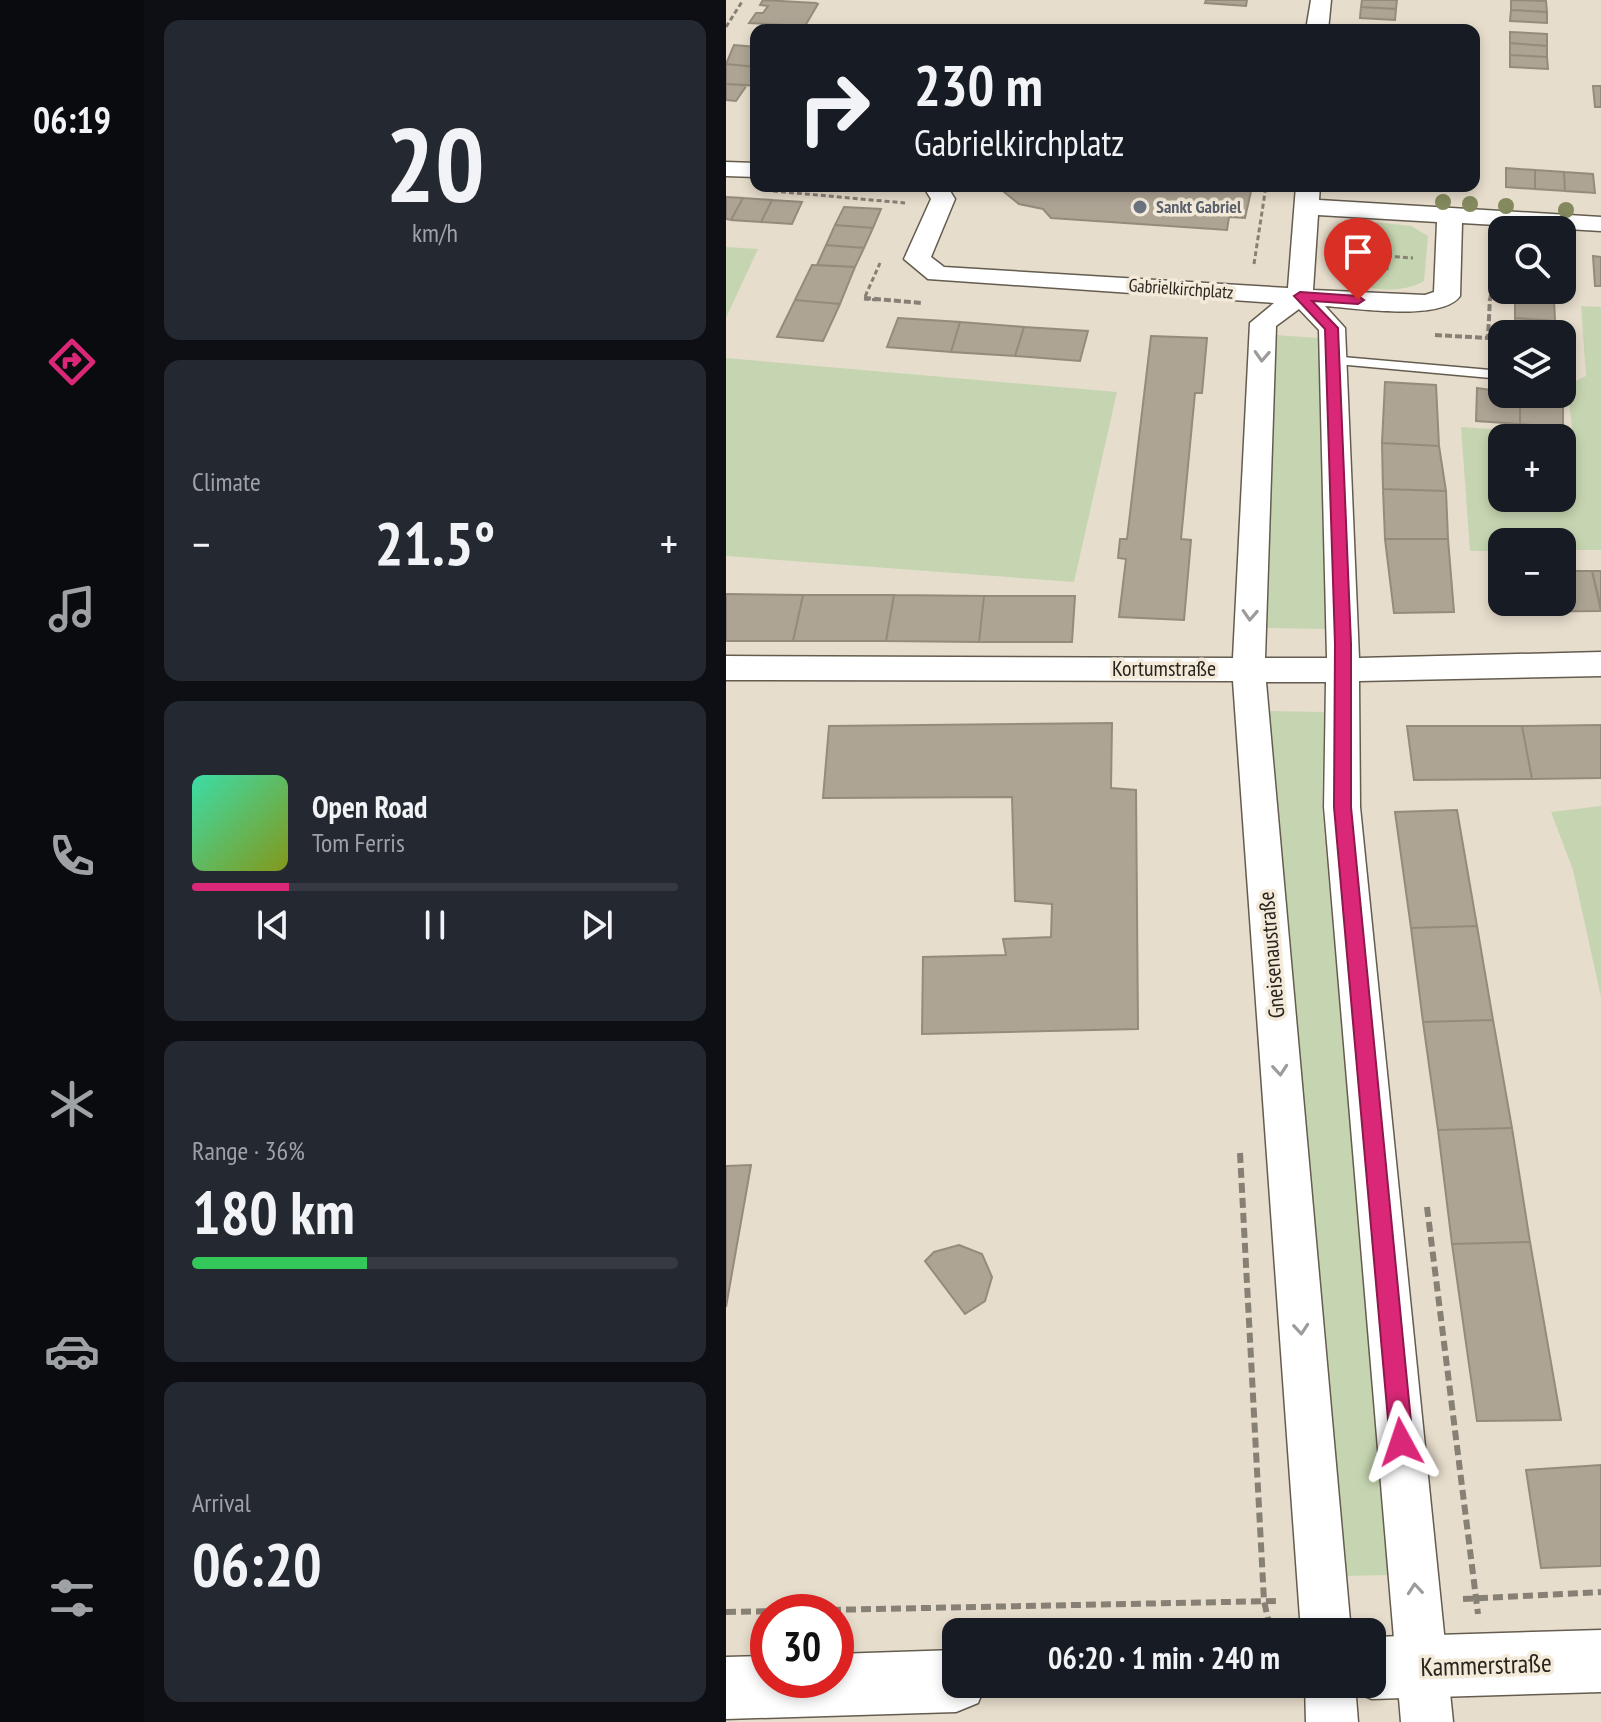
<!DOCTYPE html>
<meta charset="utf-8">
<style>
:root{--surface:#171b24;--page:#242831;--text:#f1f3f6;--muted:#9ea1a6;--line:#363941;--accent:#db2777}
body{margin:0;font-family:"PT Sans Narrow",sans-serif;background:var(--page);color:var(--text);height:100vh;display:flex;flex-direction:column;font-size:30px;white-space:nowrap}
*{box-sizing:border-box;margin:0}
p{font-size:26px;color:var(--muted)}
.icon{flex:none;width:44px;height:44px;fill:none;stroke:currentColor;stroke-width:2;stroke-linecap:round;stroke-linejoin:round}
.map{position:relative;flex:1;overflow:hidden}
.details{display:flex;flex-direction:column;gap:20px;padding:20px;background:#0d0f14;width:582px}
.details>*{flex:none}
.banner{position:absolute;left:24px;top:24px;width:730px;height:168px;border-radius:16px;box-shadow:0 4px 12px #0003;background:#171b24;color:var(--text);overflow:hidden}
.controls{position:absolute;left:762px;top:216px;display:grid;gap:16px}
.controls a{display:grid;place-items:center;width:88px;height:88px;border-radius:16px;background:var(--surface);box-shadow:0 4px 12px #0003;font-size:40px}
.speed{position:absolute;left:24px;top:1594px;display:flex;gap:16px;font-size:40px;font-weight:700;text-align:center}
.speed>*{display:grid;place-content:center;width:104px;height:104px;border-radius:50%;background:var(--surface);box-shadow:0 4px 12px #0003;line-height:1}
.speed .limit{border:12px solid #d22;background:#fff;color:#111}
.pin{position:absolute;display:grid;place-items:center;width:68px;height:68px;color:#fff;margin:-82px -34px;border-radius:50% 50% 50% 0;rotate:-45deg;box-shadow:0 0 8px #0007}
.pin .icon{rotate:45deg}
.me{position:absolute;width:88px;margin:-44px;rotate:355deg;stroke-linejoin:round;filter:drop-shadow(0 0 6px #0008)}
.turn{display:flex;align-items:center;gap:28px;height:168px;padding:0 32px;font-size:36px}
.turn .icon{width:104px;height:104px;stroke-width:2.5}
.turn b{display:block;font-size:56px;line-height:68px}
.big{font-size:60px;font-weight:700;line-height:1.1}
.details .card{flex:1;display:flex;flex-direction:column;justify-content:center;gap:12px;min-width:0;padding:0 28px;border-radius:16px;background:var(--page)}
.details .dial{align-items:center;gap:0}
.dial b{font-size:104px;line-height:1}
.song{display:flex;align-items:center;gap:24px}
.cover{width:96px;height:96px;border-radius:12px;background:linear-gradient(135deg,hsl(160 70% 55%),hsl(70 70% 35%))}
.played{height:8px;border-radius:4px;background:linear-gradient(90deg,var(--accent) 20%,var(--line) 20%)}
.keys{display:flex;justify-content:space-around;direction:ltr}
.heat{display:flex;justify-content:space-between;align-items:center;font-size:44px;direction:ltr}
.charge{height:12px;border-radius:6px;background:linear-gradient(90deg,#34c759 36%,var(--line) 0)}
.trip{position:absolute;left:216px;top:1618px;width:444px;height:80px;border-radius:16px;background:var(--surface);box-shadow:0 4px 12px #0003;font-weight:700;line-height:80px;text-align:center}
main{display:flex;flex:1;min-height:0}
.tab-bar{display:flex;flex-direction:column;width:144px;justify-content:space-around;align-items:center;background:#090b0e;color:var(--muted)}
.tab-bar .icon{width:56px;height:56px}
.tab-bar .current{color:var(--accent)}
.tab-bar b{font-size:36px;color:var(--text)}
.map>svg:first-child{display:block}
.green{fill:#c6d5b1;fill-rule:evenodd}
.building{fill:#ada494;stroke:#948b7c;stroke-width:2}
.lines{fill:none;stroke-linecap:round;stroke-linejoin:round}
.service-casing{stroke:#645c4e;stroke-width:3}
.minor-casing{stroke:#645c4e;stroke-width:3}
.tertiary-casing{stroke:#645c4e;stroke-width:3}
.path-far2{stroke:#878075;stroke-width:3;stroke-dasharray:5 3;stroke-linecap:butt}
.path-far1{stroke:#878075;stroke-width:4;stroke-dasharray:7 3;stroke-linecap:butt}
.path{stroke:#878075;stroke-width:6;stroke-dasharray:10 5;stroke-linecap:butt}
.service{fill:#fff;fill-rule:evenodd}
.minor{fill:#fff;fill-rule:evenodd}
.tertiary{fill:#fff;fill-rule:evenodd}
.tree{fill:#848a5d}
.oneway{stroke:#9e9c9a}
.route{fill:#db2777;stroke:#8e194d;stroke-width:2}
.worship-dot{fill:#6b7280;stroke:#f4ead9;stroke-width:3}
.labels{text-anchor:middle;stroke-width:7;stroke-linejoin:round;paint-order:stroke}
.far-worship-label{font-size:18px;font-weight:bold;fill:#5b616d;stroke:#f4ead9;text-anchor:start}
.far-street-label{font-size:18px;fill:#28241e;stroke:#f4ead9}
.street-label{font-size:22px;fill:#28241e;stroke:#f4ead9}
.near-street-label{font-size:26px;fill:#28241e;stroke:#f4ead9}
</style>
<main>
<nav class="tab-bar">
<b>06:19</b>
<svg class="icon current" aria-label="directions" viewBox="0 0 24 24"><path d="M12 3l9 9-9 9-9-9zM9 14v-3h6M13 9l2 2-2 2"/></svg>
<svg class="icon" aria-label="music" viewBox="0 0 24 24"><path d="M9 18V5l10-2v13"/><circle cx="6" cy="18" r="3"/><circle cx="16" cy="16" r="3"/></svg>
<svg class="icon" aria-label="phone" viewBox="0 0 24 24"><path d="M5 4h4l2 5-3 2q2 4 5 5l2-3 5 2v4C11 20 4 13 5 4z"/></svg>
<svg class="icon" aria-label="climate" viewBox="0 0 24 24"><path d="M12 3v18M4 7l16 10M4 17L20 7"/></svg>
<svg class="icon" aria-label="car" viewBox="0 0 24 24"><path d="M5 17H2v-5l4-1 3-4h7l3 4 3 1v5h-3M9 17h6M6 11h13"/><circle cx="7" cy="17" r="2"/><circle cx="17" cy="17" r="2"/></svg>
<svg class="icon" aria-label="filters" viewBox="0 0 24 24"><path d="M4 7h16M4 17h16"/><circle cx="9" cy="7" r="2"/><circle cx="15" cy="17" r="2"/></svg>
</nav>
<section class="details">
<div class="card dial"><b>20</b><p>km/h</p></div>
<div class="card"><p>Climate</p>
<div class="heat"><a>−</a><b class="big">21.5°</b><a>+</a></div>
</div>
<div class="card">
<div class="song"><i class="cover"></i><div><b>Open Road</b><p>Tom Ferris</p></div></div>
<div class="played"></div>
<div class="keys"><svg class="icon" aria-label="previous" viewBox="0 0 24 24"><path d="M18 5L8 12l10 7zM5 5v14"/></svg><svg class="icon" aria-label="pause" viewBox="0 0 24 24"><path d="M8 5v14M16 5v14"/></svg><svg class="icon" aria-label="next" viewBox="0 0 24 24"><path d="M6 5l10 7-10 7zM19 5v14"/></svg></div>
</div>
<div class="card"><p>Range · 36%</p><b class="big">180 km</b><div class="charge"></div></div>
<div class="card"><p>Arrival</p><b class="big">06:20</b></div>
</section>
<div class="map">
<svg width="875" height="1722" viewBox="0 0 875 1722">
<rect width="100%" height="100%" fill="#e7ddcc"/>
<!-- green -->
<path class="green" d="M640,221l45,5 17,10 -4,45c-21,13 -65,12 -81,-8l3,-41z
M0,247l32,2 -32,69z
M855,306l20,1v243h-39v-8h-60v9h-32l-9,-124 112,8 -6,-50 19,-9zM836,438v60h-60v-60z
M550,335l42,3 7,291 -58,-1z
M0,358l391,34 -43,190 -348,-26z
M543,711l55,1 -2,95 68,768 -46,1z
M875,806v191l-28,-127 -22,-58z"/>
<!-- building -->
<path class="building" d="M37,0l53,3 2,1 -13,22 -56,-3 7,-10h7l5,-7 -8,-1z
M480,0h41l-1,6 -41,-3z
M636,0h35l-1,9 -35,-2z
M785,0l35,1 1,11 -36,-2z
M635,7l35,2 -1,11 -35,-2z
M785,10l36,2v11l-37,-2z
M784,32l37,2v12l-37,-3z
M784,43l37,3v11l-37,-2z
M8,45l22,2v20l-30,-3z
M784,55l37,2 1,12 -38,-2z
M0,64l30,3v19l-30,-2z
M0,84l21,1 -11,16 -10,-1z
M867,86h8v21h-6z
M780,168l29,2v19l-29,-2z
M809,170l29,2 1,19 -30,-2z
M838,172l29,2 2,19 -30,-2z
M280,186h235l11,1 -7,31 -16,-1 -2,13 -176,-12 -8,-9 -24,-5 -15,-12z
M0,197l17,1 -12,22 -5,-1z
M17,198l29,2 -11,22 -30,-2z
M46,200l30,2 -10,22 -31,-2z
M118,207l37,2 -8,19 -38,-3z
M109,225l38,3 -9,20 -38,-3z
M100,245l38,3 -9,19 -38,-2z
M867,256l8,1v29h-6z
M86,265l43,2 -15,37 -45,-4z
M836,280h4l1,20 -52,-4v-6h47z
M789,296l39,3 1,22 -40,-3z
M69,300l45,4 -17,37 -46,-4z
M172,318l62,4 -9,30 -64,-5z
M789,318l49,4 1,49h-3v-37h-47z
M234,322l64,5 -9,29 -64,-4z
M298,327l64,4 -8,30 -65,-5z
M425,336l56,2 -5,55h-7l-14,146 10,1 -7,80 -65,-3 7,-58 -8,-1 2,-19h7z
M659,382l51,3 3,61 -57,-3z
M751,388l43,6v30l-44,-3z
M794,394l43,1v33l-43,-4z
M656,443l57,3 7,45 -63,-2z
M657,489l63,2 2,48h-63z
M659,539h63l6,73 -60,1z
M836,566h10l2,5h18l9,40 -95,1 -2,-10h58z
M866,571h9v36z
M0,594l77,1 -10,46h-67z
M77,595h91l-8,46h-93z
M168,595l90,1 -5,46 -93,-1z
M258,596h91l-3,46h-93z
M386,723l-1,65 25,2 2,239 -216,5 1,-77 83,-2 -3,-16 48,-2 1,-33 -37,-3 -3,-104 -189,1 6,-72z
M875,725v53l-69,1 -10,-53z
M681,726h115l10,53 -118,1z
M731,810l20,116 -66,2 -16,-116z
M751,926l16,94 -70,2 -12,-94z
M767,1020l19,108 -74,2 -15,-108z
M786,1128l18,114 -78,2 -14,-114z
M25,1165l-25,142v-141z
M804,1242l31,178 -84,1 -25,-177z
M233,1245l23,9 10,23 -7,24 -20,13 -40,-53 9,-9z
M875,1465v101l-60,2 -15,-98z"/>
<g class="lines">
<!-- service casing -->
<g class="service-casing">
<path id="service" d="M605,356l171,15v8l-176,-16v-6z"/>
</g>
<!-- minor casing -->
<g class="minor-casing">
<path id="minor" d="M585,0h20l-3,30h-22z
M0,162l30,1v14l-30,-1z
M197,186h24l8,13 -24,58 13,10 344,21 8,-102h24l-1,14 282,17v14l-139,-8 -2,73c-18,26 -106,12 -135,10l20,22 14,330 242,-6v24l-242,5 1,126 93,915h-52l-77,-915 2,-125h-60l85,950h-50l-68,-951 -507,-1v-24l507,2 17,-335 24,-20 -346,-24 -24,-20 27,-60zM592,215l119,7 -3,70 -9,3 -112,-5zM573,309l20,21 8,328h-62l11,-332z
M579,1684h50l3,38h-52z"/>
</g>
<!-- tertiary casing -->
<g class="tertiary-casing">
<path id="tertiary" d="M875,1630v62l-229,7 -22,-9 -2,-6h24v-47z
M230,1650v34h30l-8,19 -22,9 -230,7v-62l42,-1v24h68v-26z"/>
</g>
<!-- path-far2 -->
<path class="path-far2" d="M0,27l17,-27
M47,191l132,12
M661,241v30
M613,253l74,5
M528,264l12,-78
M151,300l-13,-1 16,-36
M764,300l2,-55"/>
<!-- path-far1 -->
<path class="path-far1" d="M138,298l58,5
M709,335l53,3 2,-40"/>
<!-- path -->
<path class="path" d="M514,1153l24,448 7,31
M701,1207l51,407
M737,1599l138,-7
M0,1612l551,-11"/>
<!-- service -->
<use href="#service" class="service"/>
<!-- minor -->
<use href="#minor" class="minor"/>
<!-- tertiary -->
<use href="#tertiary" class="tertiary"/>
</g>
<!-- trees -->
<g class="tree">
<circle cx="717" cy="202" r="8"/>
<circle cx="744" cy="204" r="8"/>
<circle cx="780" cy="206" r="8"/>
<circle cx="840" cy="210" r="8"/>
</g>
<!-- one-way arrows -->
<defs><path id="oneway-chevron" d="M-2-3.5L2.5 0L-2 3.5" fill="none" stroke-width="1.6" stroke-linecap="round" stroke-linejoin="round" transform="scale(2)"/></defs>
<g class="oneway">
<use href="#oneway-chevron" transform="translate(536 356) rotate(93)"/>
<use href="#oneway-chevron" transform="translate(524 615) rotate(93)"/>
<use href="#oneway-chevron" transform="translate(554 1070) rotate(85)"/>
<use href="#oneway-chevron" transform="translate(575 1329) rotate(85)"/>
<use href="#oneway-chevron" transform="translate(689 1589) rotate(-95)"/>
</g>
<!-- route -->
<path class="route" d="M574,292l58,4 6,4 -6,4 -46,-3 26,27 13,316v163l62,635 -4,8 -8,4 -8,-4 -3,-8 -56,-635 1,-163 -10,-315 -31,-33z"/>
<!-- markers -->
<circle class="worship-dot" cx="414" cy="207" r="8"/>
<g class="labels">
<!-- far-worship labels -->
<g class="far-worship-label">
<text x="430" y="213">Sankt Gabriel</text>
</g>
<!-- far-street labels -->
<g class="far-street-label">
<text transform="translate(455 289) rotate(4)" y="6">Gabrielkirchplatz</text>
</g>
<!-- street labels -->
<g class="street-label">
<text x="438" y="676">Kortumstraße</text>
<text transform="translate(545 955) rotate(-95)" y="8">Gneisenaustraße</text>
</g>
<!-- near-street labels -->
<g class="near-street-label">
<text transform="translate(760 1665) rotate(-2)" y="9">Kammerstraße</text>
</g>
</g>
</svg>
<div class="controls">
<a><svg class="icon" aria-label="search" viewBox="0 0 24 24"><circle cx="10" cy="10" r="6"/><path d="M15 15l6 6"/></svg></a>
<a><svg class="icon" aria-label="layers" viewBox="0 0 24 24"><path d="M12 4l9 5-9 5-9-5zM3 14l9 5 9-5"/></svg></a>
<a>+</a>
<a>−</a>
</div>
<div class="speed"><div class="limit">30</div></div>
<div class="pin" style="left:632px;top:300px;background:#d93025"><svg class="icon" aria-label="arrive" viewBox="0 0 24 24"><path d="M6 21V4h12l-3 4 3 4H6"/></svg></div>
<svg class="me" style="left:675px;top:1442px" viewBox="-20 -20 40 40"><path d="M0-17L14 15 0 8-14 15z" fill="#db2777" stroke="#fff" stroke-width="4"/></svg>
<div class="trip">06:20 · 1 min · 240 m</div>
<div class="banner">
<div class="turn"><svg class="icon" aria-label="right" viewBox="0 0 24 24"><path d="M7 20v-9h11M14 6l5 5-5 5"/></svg><div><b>230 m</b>Gabrielkirchplatz</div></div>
</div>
</div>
</main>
